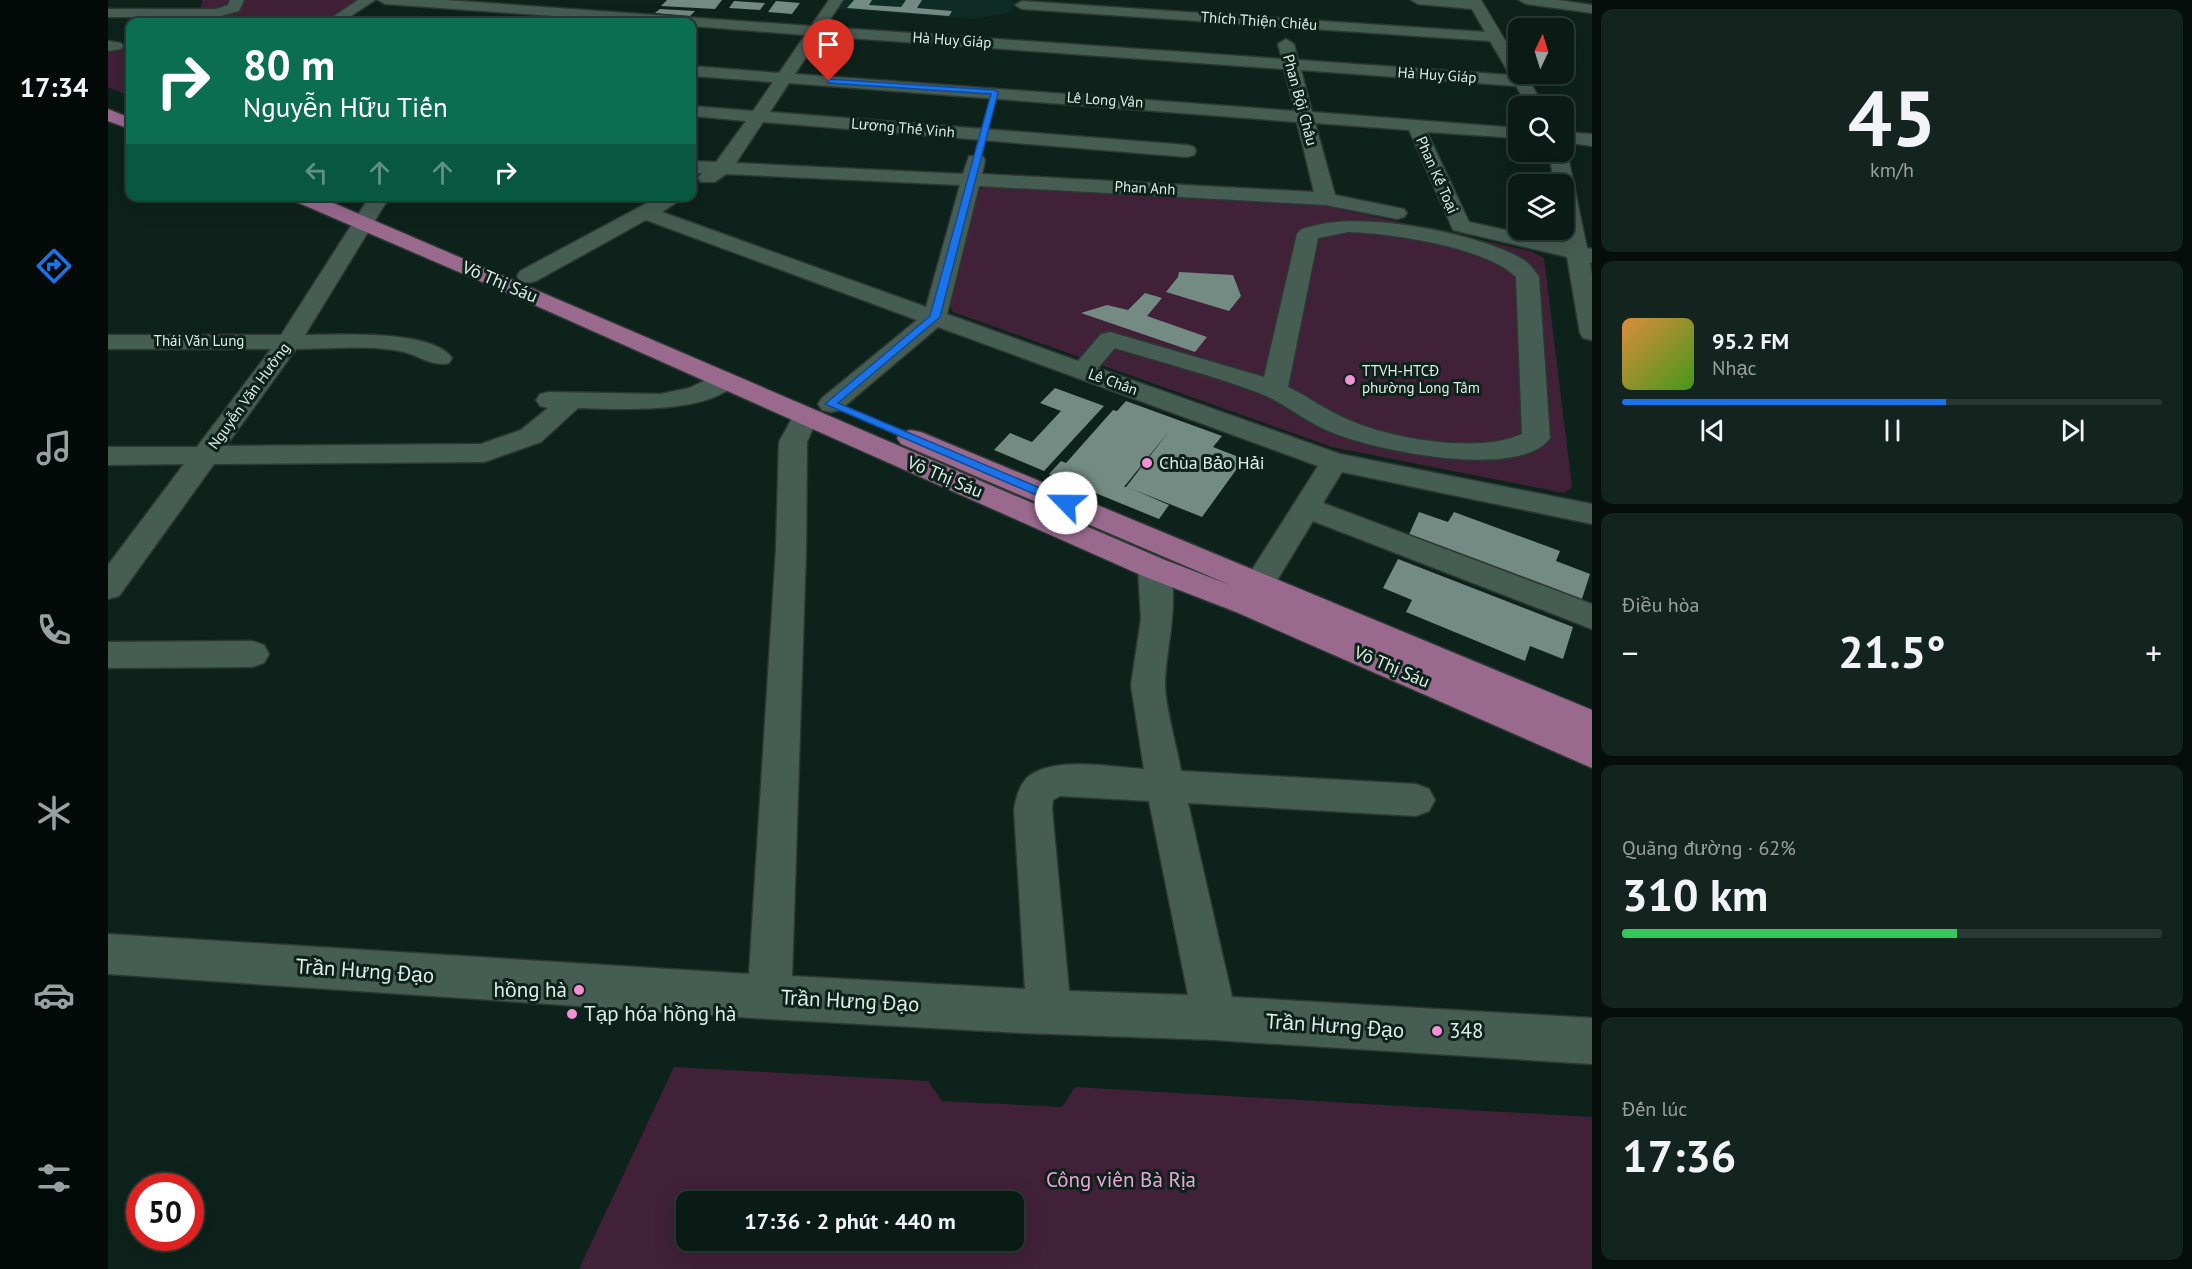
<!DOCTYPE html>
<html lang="vi">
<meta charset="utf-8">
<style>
:root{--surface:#0a1a14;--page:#13231d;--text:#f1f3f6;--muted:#99a1a0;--line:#2a3834;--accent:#1a73e8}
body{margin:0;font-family:"PT Sans",sans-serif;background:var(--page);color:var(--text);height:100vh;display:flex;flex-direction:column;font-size:22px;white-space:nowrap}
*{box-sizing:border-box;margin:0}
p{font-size:20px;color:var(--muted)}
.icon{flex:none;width:33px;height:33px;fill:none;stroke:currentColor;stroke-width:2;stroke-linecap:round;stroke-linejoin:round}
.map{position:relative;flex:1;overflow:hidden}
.details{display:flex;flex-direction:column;gap:9px;padding:9px;background:#060e0b;width:600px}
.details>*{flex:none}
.hud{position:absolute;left:18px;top:18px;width:570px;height:183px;border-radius:12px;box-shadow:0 6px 24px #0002,0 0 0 2px var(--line);background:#0b6e4f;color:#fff;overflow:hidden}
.needle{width:39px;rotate:4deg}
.buttons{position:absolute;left:1400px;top:18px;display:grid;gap:12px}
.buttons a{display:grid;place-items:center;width:66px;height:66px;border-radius:12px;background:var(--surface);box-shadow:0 6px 24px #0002,0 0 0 2px var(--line);font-size:30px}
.speed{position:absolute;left:18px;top:1173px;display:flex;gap:12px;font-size:30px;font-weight:700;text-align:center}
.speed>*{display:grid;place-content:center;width:78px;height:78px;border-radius:50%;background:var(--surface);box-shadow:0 6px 24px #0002,0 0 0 2px var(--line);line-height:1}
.speed .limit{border:9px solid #d22;background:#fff;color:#111}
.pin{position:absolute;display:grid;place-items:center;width:51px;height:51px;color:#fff;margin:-62px -26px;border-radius:50% 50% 50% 0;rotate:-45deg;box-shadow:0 0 6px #0007}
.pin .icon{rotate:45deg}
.me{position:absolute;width:66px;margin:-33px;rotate:293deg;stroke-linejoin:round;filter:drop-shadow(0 0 4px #0008)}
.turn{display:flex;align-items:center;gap:21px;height:126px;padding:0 18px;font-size:27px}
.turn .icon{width:78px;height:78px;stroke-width:2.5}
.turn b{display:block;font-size:42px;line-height:51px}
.lanes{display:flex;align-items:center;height:57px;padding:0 18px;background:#0003;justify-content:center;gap:30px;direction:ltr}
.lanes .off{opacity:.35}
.big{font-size:45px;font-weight:700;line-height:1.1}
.details .widget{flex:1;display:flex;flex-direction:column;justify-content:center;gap:9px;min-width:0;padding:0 21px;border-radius:12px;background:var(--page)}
.details .dial{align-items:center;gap:0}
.dial b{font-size:78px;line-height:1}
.song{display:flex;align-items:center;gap:18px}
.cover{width:72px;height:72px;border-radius:9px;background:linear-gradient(135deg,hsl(30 70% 55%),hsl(100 70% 35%))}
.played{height:6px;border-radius:3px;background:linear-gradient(90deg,var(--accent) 60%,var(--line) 60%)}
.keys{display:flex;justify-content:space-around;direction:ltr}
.heat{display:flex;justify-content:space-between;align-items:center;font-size:33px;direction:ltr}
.charge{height:9px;border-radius:4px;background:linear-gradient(90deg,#34c759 62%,var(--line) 0)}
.trip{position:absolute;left:568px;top:1191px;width:348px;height:60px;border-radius:12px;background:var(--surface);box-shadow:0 6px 24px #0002,0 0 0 2px var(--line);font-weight:700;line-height:60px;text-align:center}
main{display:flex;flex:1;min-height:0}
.dock{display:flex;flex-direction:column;width:108px;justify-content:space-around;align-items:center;background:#040a08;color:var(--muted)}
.dock .icon{width:42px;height:42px}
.dock .active{color:var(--accent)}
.dock b{font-size:27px;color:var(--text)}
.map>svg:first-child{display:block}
.built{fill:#0e2c23}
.green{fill:#402137;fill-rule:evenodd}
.building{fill:#738b82;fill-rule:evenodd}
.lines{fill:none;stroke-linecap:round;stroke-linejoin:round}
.minor-casing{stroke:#2d3833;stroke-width:3}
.major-casing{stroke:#2d3833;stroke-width:3}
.minor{fill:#465d54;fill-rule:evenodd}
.major{fill:#99698e;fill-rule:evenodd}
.route{fill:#1a73e8;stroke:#114b97;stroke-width:1.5}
.poi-dot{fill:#f391d5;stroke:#0d221b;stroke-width:2}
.labels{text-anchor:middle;stroke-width:6;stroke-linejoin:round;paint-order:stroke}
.far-street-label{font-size:15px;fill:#dfece7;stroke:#0d221b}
.far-poi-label{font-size:15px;fill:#dfece7;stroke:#0d221b;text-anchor:start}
.street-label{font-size:18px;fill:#dfece7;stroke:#0d221b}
.poi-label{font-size:18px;fill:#dfece7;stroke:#0d221b;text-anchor:start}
.near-street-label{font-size:21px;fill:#dfece7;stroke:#0d221b}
.near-poi-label{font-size:21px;fill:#dfece7;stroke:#0d221b;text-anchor:start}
.near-park-label{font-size:21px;fill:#efa3d6;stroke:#0d221b}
</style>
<main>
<nav class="dock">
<b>17:34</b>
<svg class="icon active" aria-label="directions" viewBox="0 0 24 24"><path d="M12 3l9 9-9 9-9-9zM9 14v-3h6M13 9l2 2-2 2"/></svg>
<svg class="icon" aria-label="music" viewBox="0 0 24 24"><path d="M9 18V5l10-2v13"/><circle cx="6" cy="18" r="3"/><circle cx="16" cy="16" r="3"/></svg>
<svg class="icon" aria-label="phone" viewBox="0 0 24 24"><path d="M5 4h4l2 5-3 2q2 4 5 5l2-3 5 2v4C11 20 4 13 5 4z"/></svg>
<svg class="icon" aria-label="climate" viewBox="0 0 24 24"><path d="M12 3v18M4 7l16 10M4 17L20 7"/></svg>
<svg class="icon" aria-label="car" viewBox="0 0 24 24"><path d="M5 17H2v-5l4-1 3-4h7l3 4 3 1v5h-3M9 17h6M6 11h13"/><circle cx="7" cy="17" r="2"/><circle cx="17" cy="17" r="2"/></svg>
<svg class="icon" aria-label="filters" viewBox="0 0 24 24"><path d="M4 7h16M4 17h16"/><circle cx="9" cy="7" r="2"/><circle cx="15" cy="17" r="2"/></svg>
</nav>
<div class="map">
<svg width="1484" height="1269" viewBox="0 0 1484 1269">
<rect width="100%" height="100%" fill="#0d221b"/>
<!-- built -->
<path class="built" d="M736,0h169l-2,12 -35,7 -138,-10z"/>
<!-- green -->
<path class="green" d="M94,0h157l-39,22h-128l7,-5z
M22,48v48l-22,-9v-37z
M878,187l331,17 214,47 13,7 28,229 -8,6 -232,-46 -379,-135 -5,-9 31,-113z
M566,1067l254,14 14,20 120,6 13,-20 517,30v152h-1013zM579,1202h327v38h-327z"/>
<!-- building -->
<path class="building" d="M559,0h55l-7,9 -54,-3z
M746,0h18l-3,5 32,2 5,-7h16l-5,8 35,3 -3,5 -102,-8z
M626,1l31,2 -5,7 -31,-2z
M668,1l24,2 -8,11 -24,-2z
M552,9l35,2 -5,5 -35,-3z
M1071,272l54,3 8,21 -12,15 -63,-19 12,-15z
M1037,293l17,5 -15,18 60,21 -12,15 -114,-39 26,-8 21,5z
M947,388l49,18 -60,65 -50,-21 16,-17 22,9 29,-31 -21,-8z
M1018,401l96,35 -9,11 31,12 -42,58 -70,-28 37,16 -10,14 -110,-45 12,-13 5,2 47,-53 4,1zM1062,430l-44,57h-2z
M1311,512l29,10 6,-10 106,39 -4,10 34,13 -10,31 -173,-66z
M1290,559l175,68 -10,32 -33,-13 -5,15 -119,-49 6,-12 -29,-12z"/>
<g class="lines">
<!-- minor casing -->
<g class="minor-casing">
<path id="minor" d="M122,0h14l-5,11 -22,6h-109v-8h108l12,-4z
M250,0h17l-33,22h-17z
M270,0h67l366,26 18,-26h14l-18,27 457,32 -4,-15 8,-5 8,5 4,16 212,15 -20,-34 -468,-32 -7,-4 7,-4 463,31 -13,-23 -54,-5 -7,-4h70l37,62v12h7l19,32h-16l-12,-20 -215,-16 11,42 206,16v10l-91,-6 42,90 95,21 -2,-13 1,-46h-9l-5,-32h14l2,-4 2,4 20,96 5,1v14l-2,-1 2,12v66l-9,-2 -3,-5 -13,-76 -114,-27 -44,-100 -94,-7 20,72 69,14 3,4 -3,4 -7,2 -71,-14 -347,-19 -32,128 131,47 23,-27 9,-2 154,45 33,-143c4,-6 9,-6 16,-8 49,-15 167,7 211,34 6,4 11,11 15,17l11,161c-30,43 -178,12 -219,-6 -26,-10 -47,-30 -72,-39 -47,-18 -96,-30 -144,-45l-17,20 242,86 252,50v20l-250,-52 -19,31 269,101v25l-279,-108 -43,71 -11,3 -11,-3 -5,-8 75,-118 -380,-139 -98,83 -9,2 -9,-2 -4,-6 4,-6 95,-78 -271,-100 -110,61 -8,2 -8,-2 -3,-5 3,-5 140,-75h26l-24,16 264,95 34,-122 -234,-11 -11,8h-14l-3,-4 4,-5h-10v-12l24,1 30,-41 -54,-5v-10l61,5 20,-29 -81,-6v-10l87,7 26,-38 -113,-9v-4h-54l-253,-18zM712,36l464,33 11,42 -500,-37zM681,83l508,39 17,70 -332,-18 3,-14 -2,-4h-14l-6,18 -227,-11 27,-41 424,35 7,-2 2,-4 -2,-4 -7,-2 -417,-33zM1240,232c42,1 138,15 168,45l6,157c-43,20 -130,5 -173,-14 -22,-9 -40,-23 -61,-33l30,-149z
M1411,0h39l34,5v8l-66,-9z
M0,41l13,2 2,3 -2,3 -13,2z
M1455,132l29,2v12l-29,-4z
M262,196h20l-85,139c33,0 127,-6 147,23l-3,5c-17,4 -29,-7 -45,-11 -34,-8 -74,-3 -108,-3l-70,97 255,-2 40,-14 27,-22 -8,-2 -4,-6 4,-6 9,-2 111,2 29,-6 26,-12 9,-3 9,3 4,5c-24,34 -121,28 -159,27l-37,34 -57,20 -270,2 -95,132 -11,3v-34l76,-101 -76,1v-18h89l74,-98h-163v-14h173z
M697,409l9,2 4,6 -11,25 -1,107 -14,427 233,13 -11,-180c2,-11 6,-26 15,-33 27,-20 83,-9 115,-7l-13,-84 10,-66 -3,-51 5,-8 11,-3 11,3c18,31 0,90 0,124 0,23 12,63 16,87l235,13 13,5 6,11 -6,11 -13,5 -228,-13 44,194 360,21v46l-377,-24 -191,-7 -255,-14 -661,-45v-40l641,40 27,-425 3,-107 17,-31zM952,796l89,5 39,194 -119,-4 -17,-182 1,-9z
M144,641l12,4 5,9 -5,9 -12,4 -144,1v-26z"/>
</g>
<!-- major casing -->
<g class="major-casing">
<path id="major" d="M0,109l22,9v11l-22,-8z
M181,196h28l848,364 65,25 -329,-141 -4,-6 4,-6 10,-2 10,2 671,278v58l-356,-156 -93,-36 -647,-288 -204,-88z"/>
</g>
<!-- minor -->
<use href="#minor" class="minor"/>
<!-- major -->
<use href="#major" class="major"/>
</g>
<!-- route -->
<path class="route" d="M721,79l166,11 3,3 -58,224 -102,86 233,98v5h-9l-237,-102 105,-88 61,-222 -164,-11z"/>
<!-- markers -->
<g class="poi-dot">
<circle cx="1242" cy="380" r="6"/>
<circle cx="1039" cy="463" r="6"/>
<circle cx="471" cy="990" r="6"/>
<circle cx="464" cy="1014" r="6"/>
<circle cx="1329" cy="1031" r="6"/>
</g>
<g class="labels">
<!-- far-street labels -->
<g class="far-street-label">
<text transform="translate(1151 21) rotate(4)" y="5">Thích Thiện Chiếu</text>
<text transform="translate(844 40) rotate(4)" y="5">Hà Huy Giáp</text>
<text transform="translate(1329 75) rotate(4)" y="5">Hà Huy Giáp</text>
<text transform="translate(997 100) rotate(4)" y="5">Lê Long Vân</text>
<text transform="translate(1192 100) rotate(75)" y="5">Phan Bội Châu</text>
<text transform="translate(795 128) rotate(5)" y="5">Lương Thế Vinh</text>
<text transform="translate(1329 175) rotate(66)" y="5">Phan Kế Toại</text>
<text transform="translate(1037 188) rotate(3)" y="5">Phan Anh</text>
<text x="91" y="346">Thái Văn Lung</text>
<text transform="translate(1005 382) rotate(20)" y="5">Lê Chân</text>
<text transform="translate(141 396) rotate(-54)" y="5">Nguyễn Văn Hưởng</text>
</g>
<!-- far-poi labels -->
<g class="far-poi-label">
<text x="1254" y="376">TTVH-HTCĐ<tspan x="1254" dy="17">phường Long Tâm</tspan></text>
</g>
<!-- street labels -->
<g class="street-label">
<text transform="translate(392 282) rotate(23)" y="6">Võ Thị Sáu</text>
<text transform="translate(837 477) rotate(23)" y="6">Võ Thị Sáu</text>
<text transform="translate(1284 667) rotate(23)" y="6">Võ Thị Sáu</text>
</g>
<!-- poi labels -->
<g class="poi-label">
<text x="1051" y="469">Chùa Bảo Hải</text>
</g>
<!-- near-street labels -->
<g class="near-street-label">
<text transform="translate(257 971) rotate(4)" y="7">Trần Hưng Đạo</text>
<text transform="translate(742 1001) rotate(3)" y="7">Trần Hưng Đạo</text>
<text transform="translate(1227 1026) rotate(4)" y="7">Trần Hưng Đạo</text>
</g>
<!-- near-poi labels -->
<g class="near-poi-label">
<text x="459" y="997" text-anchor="end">hồng hà</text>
<text x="476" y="1021">Tạp hóa hồng hà</text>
<text x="1341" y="1038">348</text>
</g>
<!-- near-park labels -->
<g class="near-park-label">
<text x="1013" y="1187">Công viên Bà Rịa</text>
</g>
</g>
</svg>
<div class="buttons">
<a><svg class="needle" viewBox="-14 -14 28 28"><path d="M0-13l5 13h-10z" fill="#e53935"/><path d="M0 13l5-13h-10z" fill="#99a1a0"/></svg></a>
<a><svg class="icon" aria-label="search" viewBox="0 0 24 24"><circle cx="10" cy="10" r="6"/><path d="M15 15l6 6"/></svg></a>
<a><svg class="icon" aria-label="layers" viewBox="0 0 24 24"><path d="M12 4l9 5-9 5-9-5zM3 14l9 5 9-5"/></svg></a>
</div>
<div class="speed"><div class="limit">50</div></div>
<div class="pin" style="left:721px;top:81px;background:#d93025"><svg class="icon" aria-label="arrive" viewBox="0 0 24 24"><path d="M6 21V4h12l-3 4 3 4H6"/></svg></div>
<svg class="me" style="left:958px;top:503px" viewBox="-20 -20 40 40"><circle r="19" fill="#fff"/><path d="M0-13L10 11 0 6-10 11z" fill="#1a73e8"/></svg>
<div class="trip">17:36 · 2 phút · 440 m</div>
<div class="hud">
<div class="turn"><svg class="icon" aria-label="right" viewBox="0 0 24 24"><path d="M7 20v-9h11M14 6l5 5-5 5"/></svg><div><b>80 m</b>Nguyễn Hữu Tiến</div></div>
<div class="lanes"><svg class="icon off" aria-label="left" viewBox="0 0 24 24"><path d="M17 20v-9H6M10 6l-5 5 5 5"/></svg><svg class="icon off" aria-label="ahead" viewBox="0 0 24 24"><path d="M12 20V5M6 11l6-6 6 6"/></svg><svg class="icon off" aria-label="ahead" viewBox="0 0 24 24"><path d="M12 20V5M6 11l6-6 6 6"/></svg><svg class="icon" aria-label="right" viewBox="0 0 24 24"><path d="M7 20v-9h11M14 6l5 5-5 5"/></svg></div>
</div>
</div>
<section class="details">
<div class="widget dial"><b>45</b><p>km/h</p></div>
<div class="widget">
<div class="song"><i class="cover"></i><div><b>95.2 FM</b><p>Nhạc</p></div></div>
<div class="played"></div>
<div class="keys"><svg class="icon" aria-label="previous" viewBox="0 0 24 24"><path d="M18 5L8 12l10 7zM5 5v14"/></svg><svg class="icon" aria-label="pause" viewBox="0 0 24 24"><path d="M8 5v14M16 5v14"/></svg><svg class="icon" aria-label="next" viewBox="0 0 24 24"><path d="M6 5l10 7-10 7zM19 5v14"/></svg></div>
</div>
<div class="widget"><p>Điều hòa</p>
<div class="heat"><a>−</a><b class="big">21.5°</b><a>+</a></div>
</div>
<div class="widget"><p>Quãng đường · 62%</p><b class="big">310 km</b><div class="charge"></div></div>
<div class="widget"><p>Đến lúc</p><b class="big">17:36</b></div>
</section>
</main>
